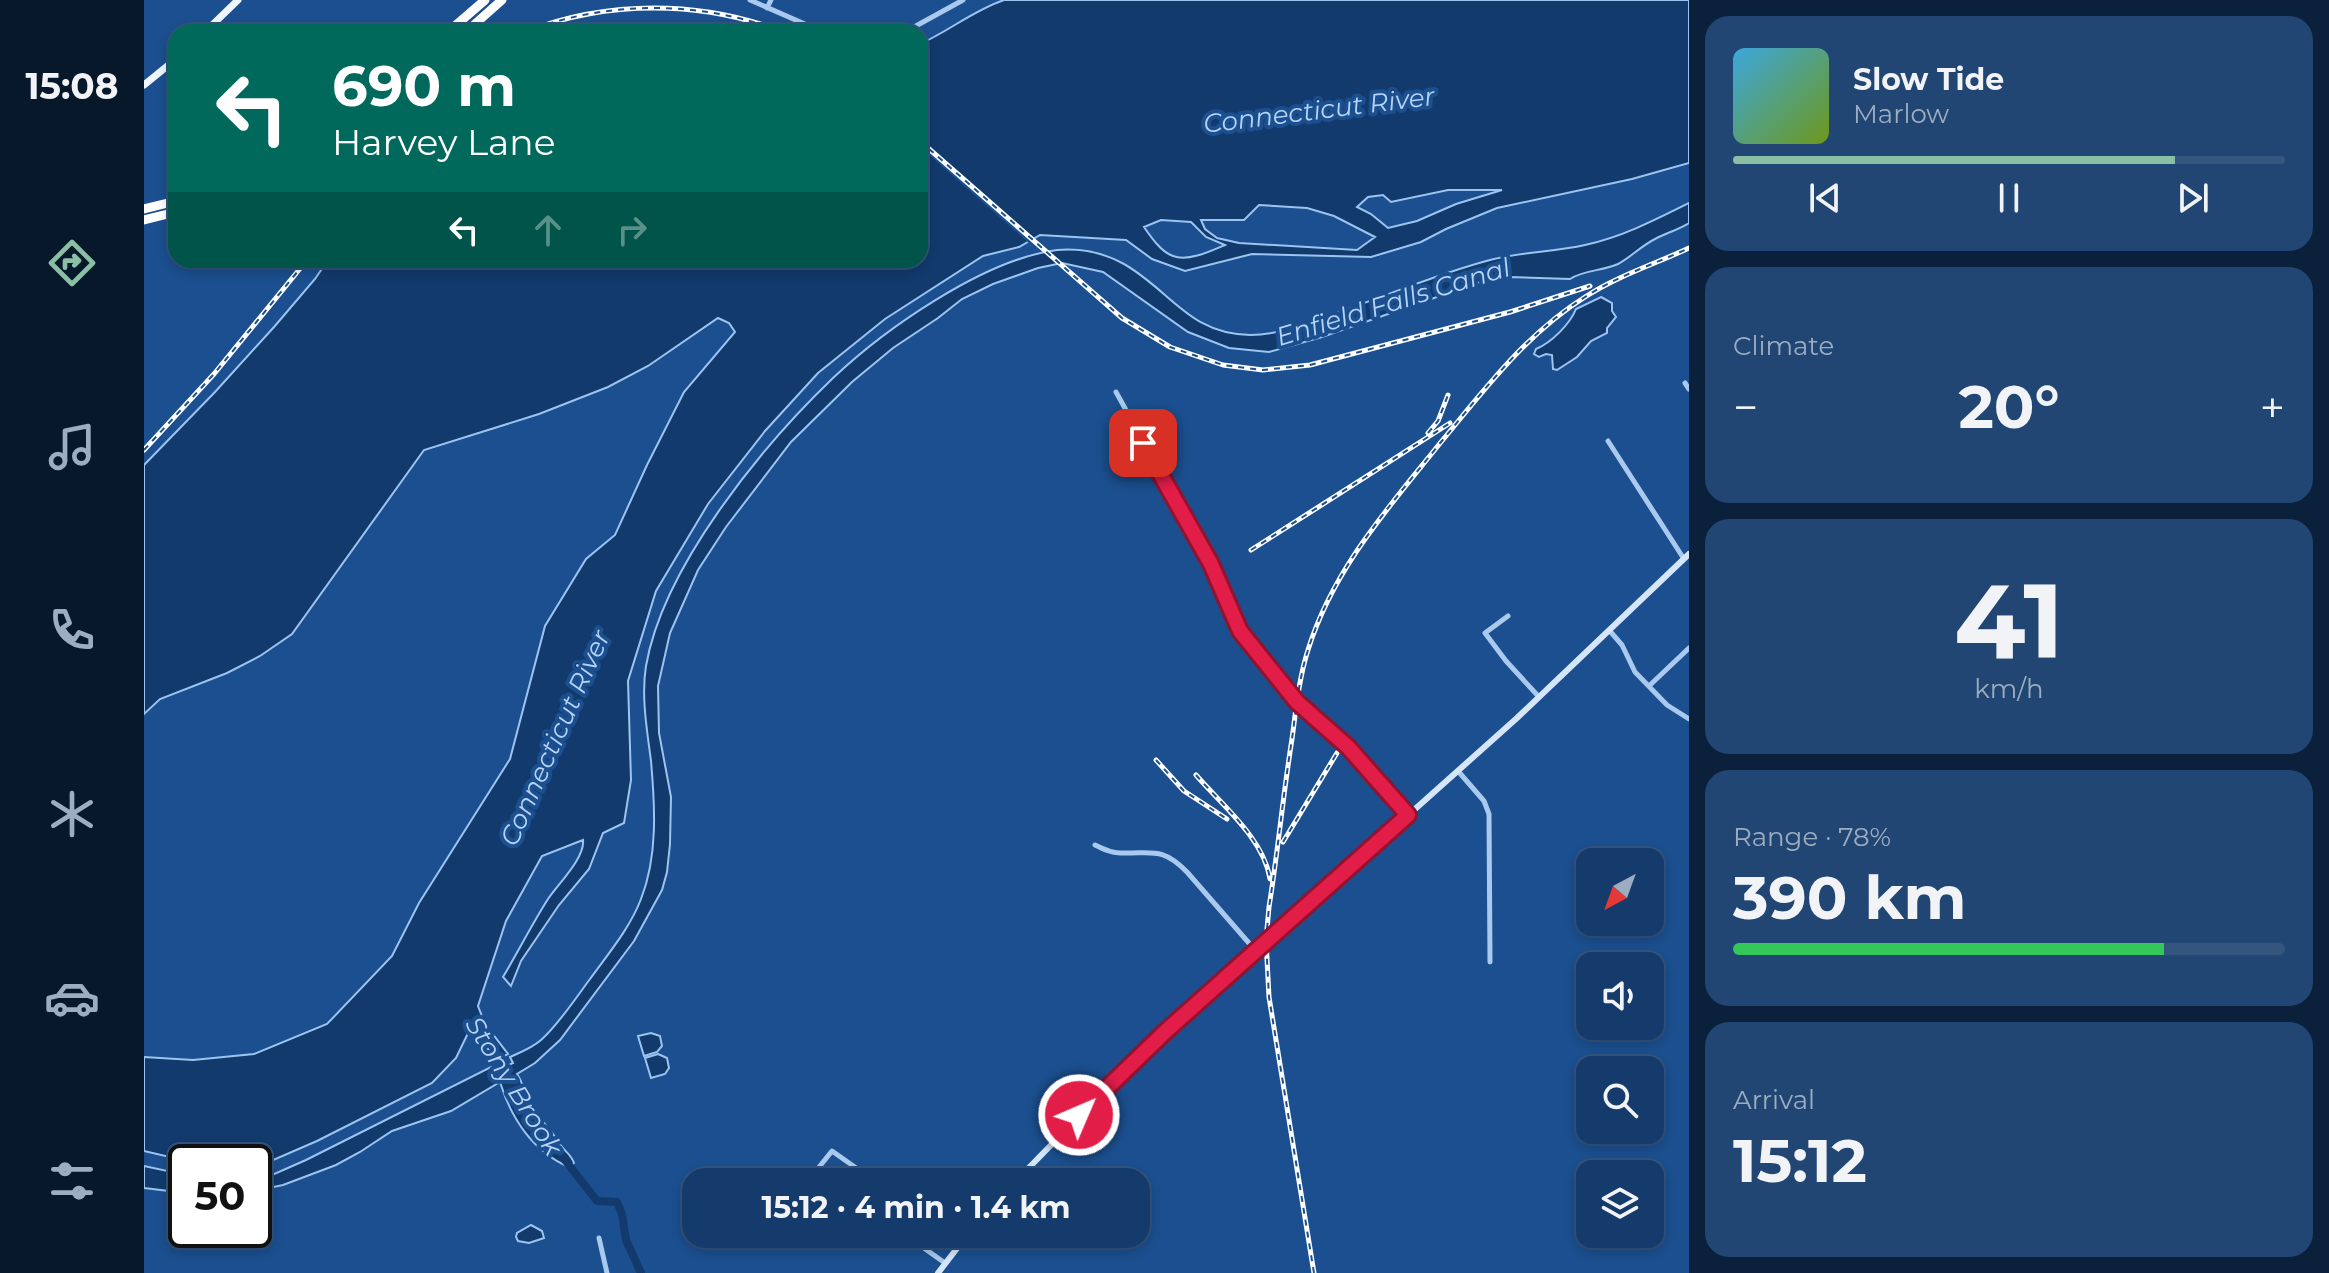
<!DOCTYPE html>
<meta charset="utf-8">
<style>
:root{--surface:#143b6b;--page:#214673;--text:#f1f3f6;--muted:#9dadc1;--line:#33557e;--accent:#8abfa5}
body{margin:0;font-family:Montserrat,sans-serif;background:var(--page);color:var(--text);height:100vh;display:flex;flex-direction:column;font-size:30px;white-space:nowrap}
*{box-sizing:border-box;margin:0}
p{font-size:26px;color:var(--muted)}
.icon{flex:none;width:44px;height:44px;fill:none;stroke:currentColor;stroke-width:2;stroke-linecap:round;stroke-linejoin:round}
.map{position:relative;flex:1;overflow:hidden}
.panel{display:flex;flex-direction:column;gap:16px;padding:16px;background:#0b203b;width:640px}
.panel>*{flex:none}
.guide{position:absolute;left:24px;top:24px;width:760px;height:244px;border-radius:24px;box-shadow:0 4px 12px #0003,0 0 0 2px var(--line);background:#00695c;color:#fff;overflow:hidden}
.needle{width:52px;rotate:221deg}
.controls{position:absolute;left:1432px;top:848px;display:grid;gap:16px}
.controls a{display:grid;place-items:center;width:88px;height:88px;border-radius:16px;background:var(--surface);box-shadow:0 4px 12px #0003,0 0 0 2px var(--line);font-size:40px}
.speed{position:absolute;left:24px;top:1144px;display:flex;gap:16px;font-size:40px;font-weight:700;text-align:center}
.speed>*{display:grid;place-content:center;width:104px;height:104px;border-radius:50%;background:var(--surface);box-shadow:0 4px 12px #0003,0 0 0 2px var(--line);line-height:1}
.speed .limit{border:4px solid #111;border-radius:12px;background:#fff;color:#111}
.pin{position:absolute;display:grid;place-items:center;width:68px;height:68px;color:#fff;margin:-34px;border-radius:16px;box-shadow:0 4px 12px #0006}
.me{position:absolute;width:88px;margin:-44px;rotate:45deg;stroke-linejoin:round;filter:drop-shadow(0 0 6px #0008)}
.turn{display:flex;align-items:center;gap:28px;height:168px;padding:0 32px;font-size:36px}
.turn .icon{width:104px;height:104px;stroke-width:2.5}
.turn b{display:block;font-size:56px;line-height:68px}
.lanes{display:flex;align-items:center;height:76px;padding:0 32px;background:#0003;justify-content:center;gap:40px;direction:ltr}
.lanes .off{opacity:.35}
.big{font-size:60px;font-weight:700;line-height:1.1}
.panel .widget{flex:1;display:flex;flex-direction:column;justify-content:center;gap:12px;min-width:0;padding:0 28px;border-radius:24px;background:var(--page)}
.panel .dial{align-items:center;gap:0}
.dial b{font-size:104px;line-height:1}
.song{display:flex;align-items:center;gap:24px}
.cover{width:96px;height:96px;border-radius:12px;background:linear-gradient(135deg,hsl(200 70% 55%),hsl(80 70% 35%))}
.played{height:8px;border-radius:4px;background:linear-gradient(90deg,var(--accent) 80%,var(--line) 80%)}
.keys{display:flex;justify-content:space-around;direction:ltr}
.heat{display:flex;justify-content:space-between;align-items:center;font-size:44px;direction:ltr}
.charge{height:12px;border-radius:6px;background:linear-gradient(90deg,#34c759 78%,var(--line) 0)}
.trip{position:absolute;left:538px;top:1168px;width:468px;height:80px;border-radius:24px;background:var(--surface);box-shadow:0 4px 12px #0003,0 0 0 2px var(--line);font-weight:700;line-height:80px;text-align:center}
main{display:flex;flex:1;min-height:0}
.tab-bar{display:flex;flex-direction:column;width:144px;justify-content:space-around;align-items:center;background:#08182b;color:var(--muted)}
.tab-bar .icon{width:56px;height:56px}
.tab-bar .current{color:var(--accent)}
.tab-bar b{font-size:36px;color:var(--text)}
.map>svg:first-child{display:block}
.water{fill:#123a6d;stroke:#9cc4f0;stroke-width:2;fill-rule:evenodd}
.pier{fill:#1b4f8f}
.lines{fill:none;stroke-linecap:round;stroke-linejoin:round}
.river{stroke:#123a6d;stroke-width:8}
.minor{stroke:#a9c9ee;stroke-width:5}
.secondary{stroke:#d6e6fa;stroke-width:6}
.primary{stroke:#f0f6ff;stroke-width:7}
.motorway{stroke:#fff;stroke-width:9}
.rail-casing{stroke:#fff;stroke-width:5}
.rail{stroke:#1b4f8f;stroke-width:2;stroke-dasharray:6;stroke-linecap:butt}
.route-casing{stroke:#92132f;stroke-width:20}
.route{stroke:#e11d48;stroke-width:14}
.labels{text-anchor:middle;stroke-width:8;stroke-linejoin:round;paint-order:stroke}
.water-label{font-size:26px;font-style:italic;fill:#b5d3f5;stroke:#1b4f8f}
</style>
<main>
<nav class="tab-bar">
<b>15:08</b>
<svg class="icon current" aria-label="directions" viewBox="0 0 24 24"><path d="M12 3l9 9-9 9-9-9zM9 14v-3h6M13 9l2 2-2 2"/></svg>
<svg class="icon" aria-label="music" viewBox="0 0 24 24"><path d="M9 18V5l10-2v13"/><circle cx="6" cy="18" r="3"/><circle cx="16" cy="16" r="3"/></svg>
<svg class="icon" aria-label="phone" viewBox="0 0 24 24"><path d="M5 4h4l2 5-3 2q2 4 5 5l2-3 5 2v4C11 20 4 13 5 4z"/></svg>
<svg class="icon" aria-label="climate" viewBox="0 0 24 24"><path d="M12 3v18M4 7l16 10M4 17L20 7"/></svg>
<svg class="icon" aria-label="car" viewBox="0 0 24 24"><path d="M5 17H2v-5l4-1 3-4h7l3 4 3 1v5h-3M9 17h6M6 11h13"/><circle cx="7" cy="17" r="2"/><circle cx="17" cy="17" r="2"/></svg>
<svg class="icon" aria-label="filters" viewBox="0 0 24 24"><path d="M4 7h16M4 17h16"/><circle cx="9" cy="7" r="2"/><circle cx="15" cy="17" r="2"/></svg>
</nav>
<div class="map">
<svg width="1545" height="1273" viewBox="0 0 1545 1273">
<rect width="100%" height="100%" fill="#1b4f8f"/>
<!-- water -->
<path class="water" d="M860,0h685v163l-57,16 -135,29 -51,21 -25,13 -50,15 -119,-3 -67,17 -33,-12 -26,-19 -86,-5 -21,12 -36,9 -98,63 -67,54 -53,58 -57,73 -52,87 -28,90 3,99 -7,43 -21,10 -14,36 -30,36 -38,56 -10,25 -8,-9c15,-25 29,-53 45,-78 10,-15 37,-41 35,-59l-41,16 -36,65 -28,85 7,18 23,30 -11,6 -12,-15 9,17 -4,1 -14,-24 1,-6 -6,-6 -15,31 -24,25 -115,58 -46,20 -80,1 -47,-11v-94l49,3 61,-6 73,-30 65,-68 27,-53 91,-144 35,-133 41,-67 29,-24 32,-70 37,-73 51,-60 -6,-9 -11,-5 -70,48 -40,21 -69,27 -115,36 -132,184 -32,22 -33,17 -67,26 -16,15v-249l71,-73 59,-65 41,-48 13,-19h592v-216c29,-13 54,-34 84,-44zM1304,190h54l-46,14 -39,17 -29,7 -17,-14 -14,-7 11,-10 15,-2 8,7zM1115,205l48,3 27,8 41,21 -18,13 -118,-7 -22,-5 -12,-9 -4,-9h43zM1017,220l30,2 15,15 19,8c-14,6 -37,17 -52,11 -12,-4 -22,-19 -29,-29z
M1545,203v20c-11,7 -23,10 -34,16 -14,7 -24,18 -37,25 -15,7 -35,6 -48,15l-62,-2 -28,5 -158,55 -53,15 -40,-4 -41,-16 -85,-60 -41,-9 -24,5 -45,16 -31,15 -24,19 -45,30 -41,34 -61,60 -65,85 -28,43 -28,63 -12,53 1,47 12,64 -1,47 -3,28 -5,18 -28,51 -74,99 -25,23 -18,11c7,9 6,19 12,29 9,15 22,26 30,40 5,8 12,11 15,20l-5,4c-36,-15 -58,-49 -69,-85l-49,29 -59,20 -32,21 -24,13 -53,20 -29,6v-15l18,-1 34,-15 185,-93 3,5 19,-9 -3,-6c11,-5 22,-9 31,-17 18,-16 34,-41 49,-61 18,-25 40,-51 51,-80 17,-43 14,-93 10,-138 -4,-31 -10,-65 -5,-95 17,-99 116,-220 187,-288 53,-50 152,-119 224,-128 23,-2 47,3 67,14 47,27 65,70 126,71 31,0 63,-13 92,-24 49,-17 98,-38 148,-51 31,-8 64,-8 95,-15 37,-8 70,-25 104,-42z
M1457,297l11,6v8l4,6 -9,11v5l-16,8 -14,16 -20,13 -4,-1 -1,-14 -6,-1 -7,3 -5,-3 2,-5c15,-6 34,-25 40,-40z
M507,1033l9,3 2,10 -5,6 -13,4 -6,-20z
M514,1054l9,4 2,10 -4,6 -14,4 -6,-20z
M0,1166l42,9v18l-42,-5z
M387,1225l11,6 2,7 -15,5 -11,-2 -2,-4 1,-4z"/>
<!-- pier -->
<path class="pier" d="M776,139l116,103 -5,3 -111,-98z"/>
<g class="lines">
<!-- river -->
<path class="river" d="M421,1160l32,41 20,1 5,12 4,26 15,33"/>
<!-- minor -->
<path class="minor" d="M606,0l73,32
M623,8l4,-8
M761,32l58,-32
M1541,383l4,6
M972,392l92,166 32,73 57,71 51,45 60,68
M1464,441l76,118
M1364,616l-23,17 21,28 33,36
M1465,630l13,15 13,27 32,33 22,14
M1505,686l40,-38
M1314,771l26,30 5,13 1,148
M951,845c8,4 16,8 25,8 31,1 42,-7 67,19l68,78
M663,1182l25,-31 44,31
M740,1234l37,12 24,17
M455,1238l8,35"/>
<!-- secondary -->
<path class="secondary" d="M871,1182l118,-121 384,-343 172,-164
M794,1273l30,-39"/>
<!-- primary -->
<path class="primary" d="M61,32l33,-32
M0,85l32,-26"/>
<!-- motorway -->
<path class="motorway" d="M304,32l37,-32
M322,32l36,-32
M0,209l32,-8
M0,220l32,-8"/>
<!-- rail casing -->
<g class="rail-casing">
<path id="rail" d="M381,32c82,-32 176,-32 258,0
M776,141l202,177 48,29 53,18 40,5 47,-5 200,-53 80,-26
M1284,433l10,-12 10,-26
M0,450l70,-76 93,-114
M1107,550l199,-127
M1012,760l28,31 43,28
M1052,775c26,30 68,64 74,104
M1139,842l54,-89
M1170,1273l-45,-276 -3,-57 3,-33c9,-56 14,-112 23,-168 4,-30 7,-61 16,-89 25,-81 81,-143 133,-208 44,-53 85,-108 144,-145 32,-21 70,-33 104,-49"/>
</g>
<!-- rail -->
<use href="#rail" class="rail"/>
</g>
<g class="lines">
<!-- route casing -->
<g class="route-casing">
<path id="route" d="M935,1115l87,-84 242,-216 -60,-68 -51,-45 -57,-71 -29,-67 -68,-121"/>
</g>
<!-- route -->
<use href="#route" class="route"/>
</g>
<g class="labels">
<!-- water labels -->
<g class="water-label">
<text transform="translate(1175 110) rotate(-7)" y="9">Connecticut River</text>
<text transform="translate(1249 302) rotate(-17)" y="9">Enfield Falls Canal</text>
<text transform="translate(411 738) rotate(-66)" y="9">Connecticut River</text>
<text transform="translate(370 1086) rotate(58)" y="9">Stony Brook</text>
</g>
</g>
</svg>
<div class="controls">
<a><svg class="needle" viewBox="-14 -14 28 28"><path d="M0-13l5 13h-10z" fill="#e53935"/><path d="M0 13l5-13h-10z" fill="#9dadc1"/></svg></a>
<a><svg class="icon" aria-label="sound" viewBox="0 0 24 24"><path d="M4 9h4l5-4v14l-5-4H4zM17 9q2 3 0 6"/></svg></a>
<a><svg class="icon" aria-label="search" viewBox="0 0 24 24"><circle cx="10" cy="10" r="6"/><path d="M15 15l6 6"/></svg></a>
<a><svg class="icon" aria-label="layers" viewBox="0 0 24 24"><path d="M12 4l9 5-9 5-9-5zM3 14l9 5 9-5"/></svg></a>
</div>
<div class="speed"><div class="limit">50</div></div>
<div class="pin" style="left:999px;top:443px;background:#d93025"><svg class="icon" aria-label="arrive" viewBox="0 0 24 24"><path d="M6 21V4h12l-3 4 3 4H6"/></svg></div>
<svg class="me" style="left:935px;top:1115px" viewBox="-20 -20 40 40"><circle r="17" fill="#e11d48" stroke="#fff" stroke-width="3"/><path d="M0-11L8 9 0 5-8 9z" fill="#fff"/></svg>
<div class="trip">15:12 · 4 min · 1.4 km</div>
<div class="guide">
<div class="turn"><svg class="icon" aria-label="left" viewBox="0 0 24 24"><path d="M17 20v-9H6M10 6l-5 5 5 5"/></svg><div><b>690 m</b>Harvey Lane</div></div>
<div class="lanes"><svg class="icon" aria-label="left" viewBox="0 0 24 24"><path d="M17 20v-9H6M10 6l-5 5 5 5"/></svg><svg class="icon off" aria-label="ahead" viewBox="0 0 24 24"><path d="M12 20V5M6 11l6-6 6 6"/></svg><svg class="icon off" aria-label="right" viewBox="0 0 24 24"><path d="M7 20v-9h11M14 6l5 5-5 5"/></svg></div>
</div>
</div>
<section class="panel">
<div class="widget">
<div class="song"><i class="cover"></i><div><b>Slow Tide</b><p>Marlow</p></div></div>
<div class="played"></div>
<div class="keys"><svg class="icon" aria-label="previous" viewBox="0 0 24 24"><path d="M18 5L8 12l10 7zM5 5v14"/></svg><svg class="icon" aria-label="pause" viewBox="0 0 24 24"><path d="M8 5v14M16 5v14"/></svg><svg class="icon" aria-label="next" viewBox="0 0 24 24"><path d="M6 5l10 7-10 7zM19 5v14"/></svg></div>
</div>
<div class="widget"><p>Climate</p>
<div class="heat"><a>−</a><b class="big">20°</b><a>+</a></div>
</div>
<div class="widget dial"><b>41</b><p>km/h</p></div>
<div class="widget"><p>Range · 78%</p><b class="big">390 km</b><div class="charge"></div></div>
<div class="widget"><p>Arrival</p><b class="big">15:12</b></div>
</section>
</main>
